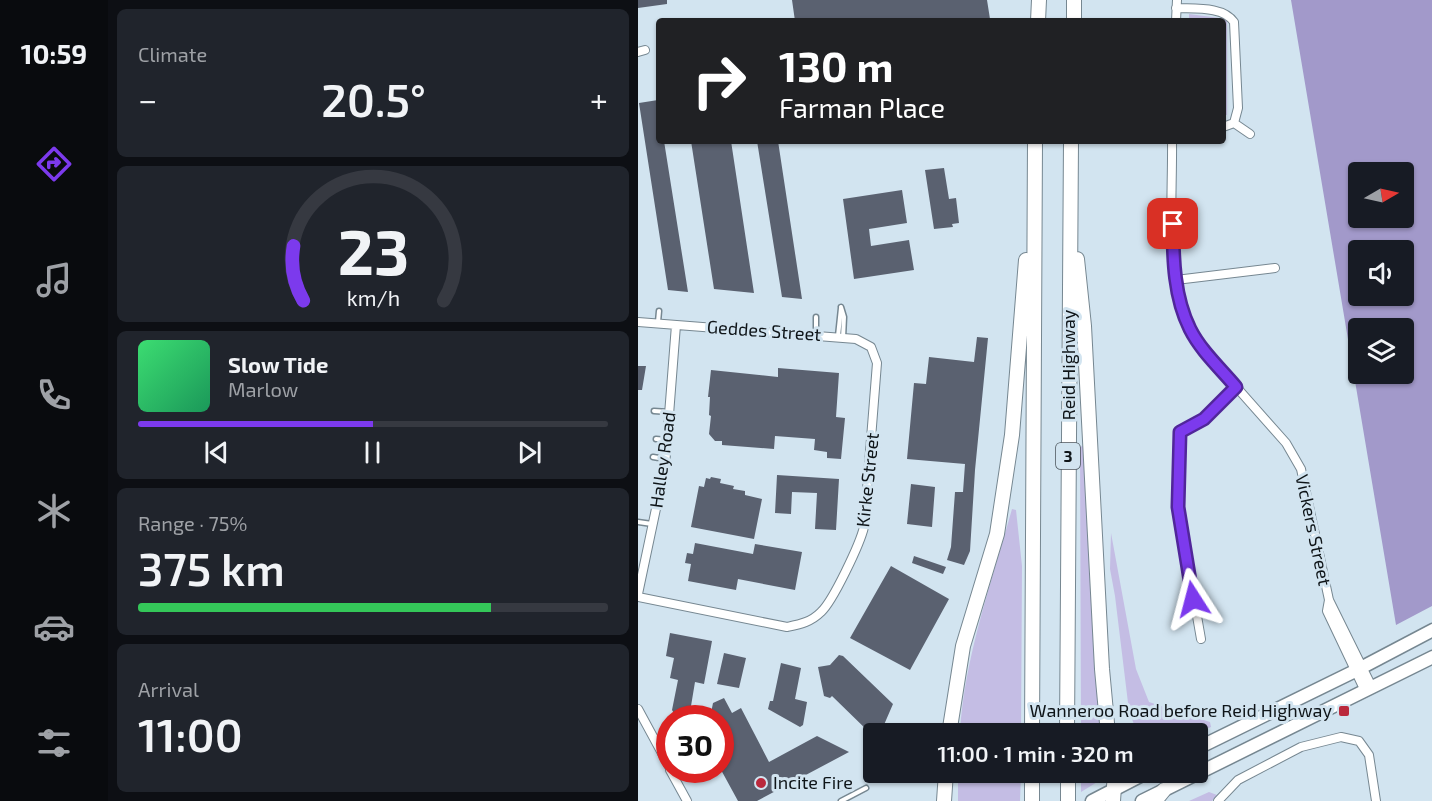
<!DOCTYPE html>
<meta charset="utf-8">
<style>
:root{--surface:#171b24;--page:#20242c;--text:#f1f3f6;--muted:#9ea1a6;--line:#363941;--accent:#7c3aed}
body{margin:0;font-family:"Exo 2",sans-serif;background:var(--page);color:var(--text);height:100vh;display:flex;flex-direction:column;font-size:22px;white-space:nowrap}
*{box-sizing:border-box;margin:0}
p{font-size:20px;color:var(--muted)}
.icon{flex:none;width:33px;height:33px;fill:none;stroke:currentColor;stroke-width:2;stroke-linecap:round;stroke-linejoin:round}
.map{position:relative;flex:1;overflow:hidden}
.details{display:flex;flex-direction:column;gap:9px;padding:9px;background:#0d0f14;width:530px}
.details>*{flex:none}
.top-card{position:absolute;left:18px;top:18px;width:570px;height:126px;border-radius:6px;box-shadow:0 2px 4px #0004;background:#202124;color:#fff;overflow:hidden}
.needle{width:39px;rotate:81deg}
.controls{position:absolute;left:710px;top:162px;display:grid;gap:12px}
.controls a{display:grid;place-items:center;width:66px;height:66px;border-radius:6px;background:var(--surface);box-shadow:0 2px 4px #0004;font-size:30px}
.speed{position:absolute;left:18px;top:705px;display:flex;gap:12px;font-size:30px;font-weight:700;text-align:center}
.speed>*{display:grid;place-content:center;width:78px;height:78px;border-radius:50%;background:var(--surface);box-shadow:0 2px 4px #0004;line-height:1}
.speed .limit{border:9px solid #d22;background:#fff;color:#111}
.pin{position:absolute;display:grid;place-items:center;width:51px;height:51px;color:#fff;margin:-26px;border-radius:12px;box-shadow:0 3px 9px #0006}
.me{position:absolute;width:66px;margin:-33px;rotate:351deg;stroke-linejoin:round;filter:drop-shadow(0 0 4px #0008)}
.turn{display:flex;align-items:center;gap:21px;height:126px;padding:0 24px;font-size:27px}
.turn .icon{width:78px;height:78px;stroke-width:2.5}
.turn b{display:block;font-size:42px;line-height:51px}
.big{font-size:45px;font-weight:600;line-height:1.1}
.details .tile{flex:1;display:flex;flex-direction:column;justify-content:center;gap:9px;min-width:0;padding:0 21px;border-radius:9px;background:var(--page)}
.details .dial{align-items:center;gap:0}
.dial svg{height:156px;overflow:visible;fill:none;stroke:var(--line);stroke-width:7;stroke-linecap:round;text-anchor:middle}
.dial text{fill:var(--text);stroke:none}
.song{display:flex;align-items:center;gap:18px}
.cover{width:72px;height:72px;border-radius:9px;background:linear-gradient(135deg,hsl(140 70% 55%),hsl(150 70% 35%))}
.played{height:6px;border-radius:3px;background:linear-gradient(90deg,var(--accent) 50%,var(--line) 50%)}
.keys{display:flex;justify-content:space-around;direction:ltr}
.heat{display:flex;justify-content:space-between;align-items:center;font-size:33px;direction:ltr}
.charge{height:9px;border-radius:4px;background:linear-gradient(90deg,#34c759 75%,var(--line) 0)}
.trip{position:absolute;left:225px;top:723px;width:345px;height:60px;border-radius:6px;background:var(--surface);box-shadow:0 2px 4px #0004;font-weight:600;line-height:60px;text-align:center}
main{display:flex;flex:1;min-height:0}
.tabs{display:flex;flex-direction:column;width:108px;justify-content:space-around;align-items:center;background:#090b0e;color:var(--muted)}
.tabs .icon{width:42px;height:42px}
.tabs .active{color:var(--accent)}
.tabs b{font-size:27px;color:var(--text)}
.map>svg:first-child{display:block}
.green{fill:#c4bde4}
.forest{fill:#a299ca;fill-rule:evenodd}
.building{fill:#5a6170}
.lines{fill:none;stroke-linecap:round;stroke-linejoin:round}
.service-casing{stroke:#768791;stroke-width:7}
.minor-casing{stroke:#768791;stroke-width:10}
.trunk-casing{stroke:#768791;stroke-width:15}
.motorway-casing{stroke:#768791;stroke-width:16}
.service{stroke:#fff;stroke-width:4}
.minor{stroke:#fff;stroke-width:8}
.trunk{stroke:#fff;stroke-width:12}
.motorway{stroke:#fff;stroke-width:14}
.route-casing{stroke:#51269a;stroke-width:15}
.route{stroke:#7c3aed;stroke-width:10}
.poi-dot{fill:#ba293c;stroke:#d2e4f0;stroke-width:2}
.labels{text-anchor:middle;stroke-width:6;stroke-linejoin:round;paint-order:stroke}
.shield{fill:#d2e4f0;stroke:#495259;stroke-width:1.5}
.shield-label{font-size:16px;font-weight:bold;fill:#0e1418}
.street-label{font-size:18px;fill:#0e1418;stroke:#d2e4f0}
.poi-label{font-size:18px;fill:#0e1418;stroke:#d2e4f0;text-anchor:end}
</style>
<main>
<nav class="tabs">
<b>10:59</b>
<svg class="icon active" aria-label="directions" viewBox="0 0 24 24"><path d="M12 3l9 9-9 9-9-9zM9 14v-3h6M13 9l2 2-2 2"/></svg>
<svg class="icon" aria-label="music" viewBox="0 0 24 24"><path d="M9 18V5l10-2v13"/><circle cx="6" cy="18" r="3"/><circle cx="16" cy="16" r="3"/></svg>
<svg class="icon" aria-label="phone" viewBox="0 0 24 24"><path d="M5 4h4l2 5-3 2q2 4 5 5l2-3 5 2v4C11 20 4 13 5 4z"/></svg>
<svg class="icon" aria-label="climate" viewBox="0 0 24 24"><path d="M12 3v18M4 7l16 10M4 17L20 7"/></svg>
<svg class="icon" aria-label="car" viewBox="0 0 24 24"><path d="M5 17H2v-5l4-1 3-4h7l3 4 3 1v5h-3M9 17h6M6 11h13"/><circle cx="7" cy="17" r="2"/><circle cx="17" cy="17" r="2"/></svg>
<svg class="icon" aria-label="filters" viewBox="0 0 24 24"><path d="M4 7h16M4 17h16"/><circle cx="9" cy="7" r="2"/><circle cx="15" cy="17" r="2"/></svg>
</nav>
<section class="details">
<div class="tile"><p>Climate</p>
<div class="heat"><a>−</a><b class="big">20.5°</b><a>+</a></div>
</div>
<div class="tile dial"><svg viewBox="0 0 100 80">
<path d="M14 69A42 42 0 1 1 86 69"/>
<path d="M14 69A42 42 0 0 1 9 41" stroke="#7c3aed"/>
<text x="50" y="56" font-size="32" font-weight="700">23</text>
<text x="50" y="72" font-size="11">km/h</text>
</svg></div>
<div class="tile">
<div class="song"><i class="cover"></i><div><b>Slow Tide</b><p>Marlow</p></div></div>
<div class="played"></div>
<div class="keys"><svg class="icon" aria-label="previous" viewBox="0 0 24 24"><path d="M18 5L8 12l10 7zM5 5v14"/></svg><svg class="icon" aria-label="pause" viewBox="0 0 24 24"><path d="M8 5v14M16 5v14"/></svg><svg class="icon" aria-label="next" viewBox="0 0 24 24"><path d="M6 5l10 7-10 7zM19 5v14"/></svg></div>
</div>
<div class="tile"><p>Range · 75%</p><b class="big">375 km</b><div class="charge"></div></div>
<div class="tile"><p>Arrival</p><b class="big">11:00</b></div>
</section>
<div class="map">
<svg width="795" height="801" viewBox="0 0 795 801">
<rect width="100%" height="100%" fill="#d2e4f0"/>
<!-- green -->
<path class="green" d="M551,14l38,5v96h-4v-94h-34z
M447,445l10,224 7,64h-21l-1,-286z
M374,509l4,1 6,56 -1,167h-61c4,-74 32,-152 52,-224z
M473,533l25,136 13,33 61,20 1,5 -14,6 -56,1 -6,-7 -6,-16 -14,-115 -5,-27z
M320,773h63l-1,28h-62z
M443,773h25l1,3 -26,16z
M571,792l8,3 -5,6h-23z"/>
<!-- forest -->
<path class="forest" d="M653,0h141v606l-36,19zM720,172h45v46h-45zM720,250h45v46h-45zM720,328h45v46h-45z"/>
<!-- building -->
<path class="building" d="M0,0h29v4l-29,4z
M154,0h195l3,19 -7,2h-188z
M20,100l1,41h5l24,151 -20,-2 -29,-187z
M53,141h40l23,152 -40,-4z
M119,141h21l24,158 -20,-2z
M306,168l5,31 7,-1 3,25 -7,1 1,3 -19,2 -9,-59z
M264,190l5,33 -38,6 2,17 38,-6 5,30 -60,9 -11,-80z
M339,337l11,1 -13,132 -5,81 -6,14 -17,-5 4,-13 4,-55h8l2,-28 -58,-5 7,-76 12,1 3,-27 45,5z
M0,366h8l-4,24h-4z
M140,368l61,5 -3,44 9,1 -4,41 -14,-1v-6l-13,-2 1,-11 -40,-3 -1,13 -52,-4v-4h-7l-6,-7 2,-18 -2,-1 1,-18h-2l3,-27 67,7z
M139,475l62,4 -3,51 -21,-1 2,-36 -25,-1 -1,22 -16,-1z
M73,477l10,2 -1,4 14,3 -1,3 12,2v4l17,4 -8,40 -63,-12 8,-41 5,1 2,-9 4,1z
M273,484l24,3 -3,40 -25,-3z
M57,543l58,11 2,-10 47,8 -7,38 -57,-11 -2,11 -48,-9 3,-17 -6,-1 2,-10 6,1z
M276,556l32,11 -3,7 -31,-11z
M253,566l58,33 -39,71 -60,-32z
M32,633l42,8 -8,43 -9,-2 -6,36h-12l-5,-8 6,-30 -8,-2 4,-20 -8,-2z
M86,653l22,5 -7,30 -22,-4z
M201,655l4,1 50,48 -13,30h-9l-39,-38 -2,2 -6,-2 -6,-29 12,-2z
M143,663l20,5 -6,31 12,3 -4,23 -3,2 -32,-18 2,-8h3z
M86,698l8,15 9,-5 28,54 48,-26 32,16 -92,49h-19l-18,-33v-50h-10l3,-15z"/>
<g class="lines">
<!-- service casing -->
<g class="service-casing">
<path id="service" d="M203,307l3,10 -1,21
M20,322l1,-11
M178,335v-18
M200,336l3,-28
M16,411l15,1
M18,439l11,1
M15,457l12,2
M0,522l14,2
M203,801l25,-13"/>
</g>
<!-- minor casing -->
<g class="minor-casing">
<path id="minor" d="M538,8c19,1 47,-2 58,14l4,86 -4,15 -11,4
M538,21l1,-21
M0,52l7,-2
M596,123l16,11
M534,141c1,68 -10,145 28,205l86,97 15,26 28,131 43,87
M538,280l99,-12
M0,322l218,17 15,8 6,16 -13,164c-4,17 -31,74 -43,85 -10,10 -20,12 -34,15l-149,-30
M0,594l27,-128 11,-141
M691,600l-2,11 38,80
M563,639l-23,-132 2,-75 24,-13 33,-32
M0,709l32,59
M32,770l17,31
M580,801l20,-21 63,-33 40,-10 18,4 10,14 7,46"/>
</g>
<!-- trunk casing -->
<g class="trunk-casing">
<path id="trunk" d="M560,748l157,-77 78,-41
M454,801l56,-29
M504,801l291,-144"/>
</g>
<!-- motorway casing -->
<g class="motorway-casing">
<path id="motorway" d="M400,21l1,-21
M436,21v-21
M439,259l7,67 18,343 6,65
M311,734l14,-88 34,-112 15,-99 14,-175
M394,734l3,-593
M429,734l4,-593
M394,772v29
M430,772v29
M306,801l2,-29
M475,801l2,-29
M517,801l9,-11"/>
</g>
<!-- service -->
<use href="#service" class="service"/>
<!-- minor -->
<use href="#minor" class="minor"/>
<!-- trunk -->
<use href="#trunk" class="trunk"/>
<!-- motorway -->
<use href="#motorway" class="motorway"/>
</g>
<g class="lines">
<!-- route casing -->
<g class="route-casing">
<path id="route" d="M535,224c0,35 1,73 17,105 11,22 31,40 46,58l-32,32 -24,13 -2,75 15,92"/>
</g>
<!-- route -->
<use href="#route" class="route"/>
</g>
<!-- markers -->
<g class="poi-dot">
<rect x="700" y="705" width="12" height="12" rx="3"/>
<circle cx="123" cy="783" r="6"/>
</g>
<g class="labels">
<!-- shield labels -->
<rect class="shield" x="418" y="443" width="24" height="26" rx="4.5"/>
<g class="shield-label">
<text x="430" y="462">3</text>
</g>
<!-- street labels -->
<g class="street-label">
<text transform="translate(126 331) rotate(4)" y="6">Geddes Street</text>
<text transform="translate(431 365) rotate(-90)" y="6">Reid Highway</text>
<text transform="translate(25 460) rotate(-82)" y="6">Halley Road</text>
<text transform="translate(230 480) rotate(-84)" y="6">Kirke Street</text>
<text transform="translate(675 530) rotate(78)" y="6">Vickers Street</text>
</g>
<!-- poi labels -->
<g class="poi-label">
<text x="694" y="717">Wanneroo Road before Reid Highway</text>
<text x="135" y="789" text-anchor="start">Incite Fire</text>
</g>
</g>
</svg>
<div class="controls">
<a><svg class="needle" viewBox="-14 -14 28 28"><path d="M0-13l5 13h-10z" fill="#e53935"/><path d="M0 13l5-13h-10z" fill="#9ea1a6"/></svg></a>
<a><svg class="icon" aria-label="sound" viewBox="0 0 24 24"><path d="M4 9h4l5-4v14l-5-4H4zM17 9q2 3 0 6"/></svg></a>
<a><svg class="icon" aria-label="layers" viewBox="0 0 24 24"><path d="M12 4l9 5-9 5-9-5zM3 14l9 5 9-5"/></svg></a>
</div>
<div class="speed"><div class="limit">30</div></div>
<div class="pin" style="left:535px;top:224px;background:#d93025"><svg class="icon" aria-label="arrive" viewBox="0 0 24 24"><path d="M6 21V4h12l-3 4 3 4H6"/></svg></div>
<svg class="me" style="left:555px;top:599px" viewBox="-20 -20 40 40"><path d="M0-17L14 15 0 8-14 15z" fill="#7c3aed" stroke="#fff" stroke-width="4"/></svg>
<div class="trip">11:00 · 1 min · 320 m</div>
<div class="top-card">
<div class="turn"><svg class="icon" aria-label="right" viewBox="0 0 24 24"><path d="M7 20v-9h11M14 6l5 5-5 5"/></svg><div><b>130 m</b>Farman Place</div></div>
</div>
</div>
</main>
